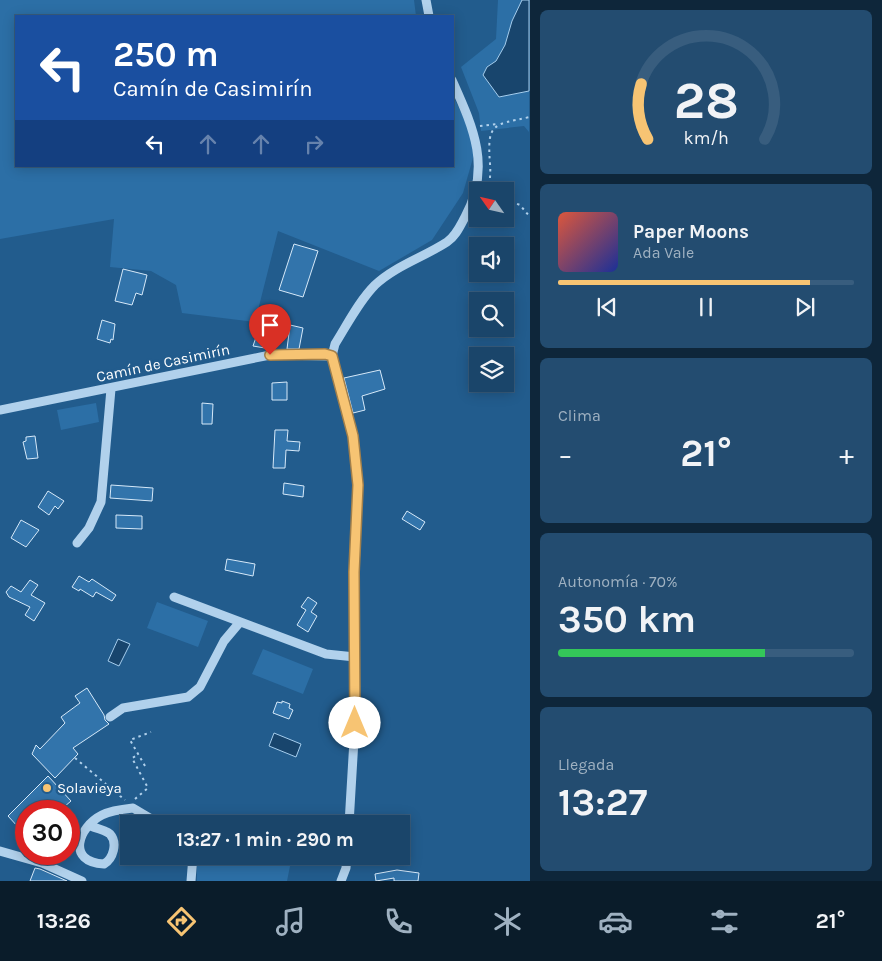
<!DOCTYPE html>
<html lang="es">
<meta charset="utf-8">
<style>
:root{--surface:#1a456a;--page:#234c70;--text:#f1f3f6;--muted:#9fb1c1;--line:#385d7e;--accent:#f7c473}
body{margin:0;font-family:Karla,sans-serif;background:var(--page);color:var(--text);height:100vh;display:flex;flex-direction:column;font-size:19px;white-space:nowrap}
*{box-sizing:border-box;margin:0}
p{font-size:16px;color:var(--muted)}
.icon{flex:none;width:28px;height:28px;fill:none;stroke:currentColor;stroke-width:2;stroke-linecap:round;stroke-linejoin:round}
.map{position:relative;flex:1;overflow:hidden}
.side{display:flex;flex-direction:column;gap:10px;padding:10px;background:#0e263a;width:352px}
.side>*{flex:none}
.top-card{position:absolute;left:15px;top:15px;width:439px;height:152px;border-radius:0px;box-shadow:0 2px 12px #0003,0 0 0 1px var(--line);background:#1a4fa0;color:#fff;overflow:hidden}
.needle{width:32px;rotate:304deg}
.buttons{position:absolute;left:469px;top:182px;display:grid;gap:10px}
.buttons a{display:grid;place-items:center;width:45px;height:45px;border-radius:0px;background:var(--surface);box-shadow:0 2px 12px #0003,0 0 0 1px var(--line);font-size:25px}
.speed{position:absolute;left:15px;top:800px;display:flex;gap:10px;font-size:25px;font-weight:700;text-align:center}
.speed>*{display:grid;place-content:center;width:65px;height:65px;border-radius:50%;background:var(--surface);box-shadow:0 2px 12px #0003,0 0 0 1px var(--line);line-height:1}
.speed .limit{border:8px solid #d22;background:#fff;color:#111}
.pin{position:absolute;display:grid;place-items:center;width:42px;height:42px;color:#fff;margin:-51px -21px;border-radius:50% 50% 50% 0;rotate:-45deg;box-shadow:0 0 5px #0007}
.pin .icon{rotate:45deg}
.me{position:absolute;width:55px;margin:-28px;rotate:0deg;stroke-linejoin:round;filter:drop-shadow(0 0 4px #0008)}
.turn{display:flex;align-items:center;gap:18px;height:105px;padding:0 15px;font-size:22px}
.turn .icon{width:65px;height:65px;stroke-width:2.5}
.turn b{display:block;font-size:35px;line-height:42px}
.lanes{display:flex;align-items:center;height:48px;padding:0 15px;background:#0003;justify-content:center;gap:25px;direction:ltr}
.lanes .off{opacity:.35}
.big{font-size:38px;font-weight:700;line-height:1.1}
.side .widget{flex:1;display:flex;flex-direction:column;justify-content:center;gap:8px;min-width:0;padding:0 18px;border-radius:8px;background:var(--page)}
.side .dial{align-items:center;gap:0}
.dial svg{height:130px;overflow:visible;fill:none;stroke:var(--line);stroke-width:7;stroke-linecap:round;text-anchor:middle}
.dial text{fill:var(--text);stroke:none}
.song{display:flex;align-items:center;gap:15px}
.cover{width:60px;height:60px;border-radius:8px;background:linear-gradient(135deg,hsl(10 70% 55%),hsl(230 70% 35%))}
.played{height:5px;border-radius:2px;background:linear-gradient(90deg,var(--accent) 85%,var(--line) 85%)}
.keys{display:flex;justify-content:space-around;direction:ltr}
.heat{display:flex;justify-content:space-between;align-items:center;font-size:28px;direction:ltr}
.charge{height:8px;border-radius:4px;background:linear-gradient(90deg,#34c759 70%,var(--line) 0)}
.trip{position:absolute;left:120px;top:815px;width:290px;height:50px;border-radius:0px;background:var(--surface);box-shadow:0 2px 12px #0003,0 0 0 1px var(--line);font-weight:700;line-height:50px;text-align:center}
.dock{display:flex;height:80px;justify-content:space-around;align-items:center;background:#0a1c2a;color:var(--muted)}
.dock .icon{width:35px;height:35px}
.dock .on{color:var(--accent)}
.dock b{font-size:22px;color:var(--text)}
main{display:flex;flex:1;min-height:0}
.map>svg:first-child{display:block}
.green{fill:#2c6fa6}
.water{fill:#18456d;stroke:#a5cded}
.building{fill:#3274ab;stroke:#d6e9f9}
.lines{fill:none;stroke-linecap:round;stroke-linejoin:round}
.path{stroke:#b1d1ec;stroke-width:2;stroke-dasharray:2.5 4;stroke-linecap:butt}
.minor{stroke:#b1d1ec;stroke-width:9}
.route-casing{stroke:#a17f4b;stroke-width:12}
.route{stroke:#f7c473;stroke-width:9}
.poi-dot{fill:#f7c473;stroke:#225c8d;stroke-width:2}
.labels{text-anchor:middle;stroke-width:5;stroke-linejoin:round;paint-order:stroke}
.street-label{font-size:15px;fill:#fff;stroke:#225c8d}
.poi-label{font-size:15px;fill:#fff;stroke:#225c8d;text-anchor:start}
</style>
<main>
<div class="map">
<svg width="530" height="881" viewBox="0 0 530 881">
<rect width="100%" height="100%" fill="#225c8d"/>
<!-- green -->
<path class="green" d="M0,0h414l2,16h-400v150h436l1,-70 24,48 -14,49 -31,47 -53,31 -101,-40 -23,91 -73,-9 -6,-28 -25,-14 -41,-4 4,-48 -114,20z
M498,0h31v132l-5,-6 -43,5 -2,-18 -18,-46 35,-28z
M96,403l3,19 -38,8 -4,-20z
M157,602l51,19 -10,26 -51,-19z
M263,649l50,20 -10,25 -51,-20z
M197,856h95l-5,25h-90z"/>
<!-- water -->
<path class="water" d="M522,0h7v91l-30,6 -16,-22 4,-8 9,-6 9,-16 7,-24z
M118,639l12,5 -11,22 -11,-5z
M274,733l27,11 -5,13 -27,-11z"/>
<!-- building -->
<path class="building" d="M294,244l24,7 -15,46 -24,-7z
M123,269l24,6 -5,20 -6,-2 -4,12 -17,-4z
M265,311l17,4 -11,34 -18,-3z
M102,320l13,4 -2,16 -2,-1 -1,4 -13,-4z
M290,325l13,3 -4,21h-12z
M380,370l5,19 -23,7 3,14 -12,3 -9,-35z
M287,382v18h-15v-17z
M202,403l11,1 -1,20h-10z
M275,430h13l-1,11 13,1 -1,9 -13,-1 -1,18h-12z
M35,436l3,22 -11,1 -4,-17 3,-1v-4z
M284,483l20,3 -1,11 -20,-3z
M111,485l42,3 -1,13 -42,-3z
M48,491l16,10 -6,8 -3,-3 -6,9 -11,-8z
M407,511l18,11 -5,8 -18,-11z
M116,515l26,1v13l-26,-1z
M21,520l18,10 -13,17 -15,-9z
M227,559l28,5 -2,12 -28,-6z
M79,576l10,6 3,-3 24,16 -4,6 -16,-9 -3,5 -13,-8 -1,2 -7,-4z
M30,580l8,5 -7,10 14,8 -11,18 -9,-6 5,-8 -21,-10 -3,-5 5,-6 10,6z
M308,597l9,6 -6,9 6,4 -9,16 -11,-7 9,-15 -5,-3z
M87,688l17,27 1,5 4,4 -36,24 5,6 -23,24 -23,-24 4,-9 4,4 25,-26 -4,-6 19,-14 -5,-7z
M282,701l8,3 -1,4 4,2 -4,9 -16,-6 4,-11 5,1z
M48,776l23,25 -7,6 4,4h-42v11l-7,6 -11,-12z
M35,868l5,1 27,12h-37z
M397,870l22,3 -1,8h-24v-3l-18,3 -1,-7z"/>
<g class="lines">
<!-- path -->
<path class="path" d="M480,126l17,-2
M490,191c-1,-9 1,-18 0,-27 -3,-41 2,-39 40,-47
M505,199l15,6 10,12
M75,758l50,42
M145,766l-15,-26 21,-8
M135,799l13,-11 -16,-30 6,-3
M169,824l16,-3 18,3"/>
<!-- minor -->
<path class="minor" d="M426,0l3,16
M0,410l270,-55 62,1
M77,543l12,-15 12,-26 10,-113
M174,597l152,57 29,3
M110,717l13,-9 65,-11 12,-10 24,-46 16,-19
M349,824l6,-101v-151l3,-87 -5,-49 -21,-80 3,-12c12,-19 24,-43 40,-59 20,-19 49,-28 72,-43 9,-6 13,-16 18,-25 27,-50 8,-90 -13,-137
M90,826c6,2 15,4 20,8 8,9 3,25 -6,30 -38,-2 -26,-37 -2,-49 8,-4 22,-6 31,-7l27,16
M0,851l42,12 40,18
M191,881l2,-25
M341,881l5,-13 1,-12"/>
</g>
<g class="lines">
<!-- route casing -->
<g class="route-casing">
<path id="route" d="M270,355l55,-1 7,2 21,80 5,49 -4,87 1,151"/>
</g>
<!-- route -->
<use href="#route" class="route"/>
</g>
<!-- markers -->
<circle class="poi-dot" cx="47" cy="788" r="5"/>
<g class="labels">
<!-- street labels -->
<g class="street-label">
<text transform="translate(163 363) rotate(-12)" y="5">Camín de Casimirín</text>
</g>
<!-- poi labels -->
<g class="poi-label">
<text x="57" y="793">Solavieya</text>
</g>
</g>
</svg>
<div class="buttons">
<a><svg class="needle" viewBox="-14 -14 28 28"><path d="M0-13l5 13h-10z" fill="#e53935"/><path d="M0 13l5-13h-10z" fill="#9fb1c1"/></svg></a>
<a><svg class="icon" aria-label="sound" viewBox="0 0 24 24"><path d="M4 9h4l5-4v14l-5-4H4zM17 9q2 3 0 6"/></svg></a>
<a><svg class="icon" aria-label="search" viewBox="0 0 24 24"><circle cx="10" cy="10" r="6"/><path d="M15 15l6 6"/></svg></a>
<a><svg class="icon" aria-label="layers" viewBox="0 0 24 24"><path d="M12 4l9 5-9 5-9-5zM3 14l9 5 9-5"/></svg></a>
</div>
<div class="speed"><div class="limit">30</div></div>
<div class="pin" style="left:270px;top:355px;background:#d93025"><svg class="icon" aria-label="arrive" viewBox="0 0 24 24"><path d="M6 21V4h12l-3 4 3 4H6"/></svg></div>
<svg class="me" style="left:355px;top:723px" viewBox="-20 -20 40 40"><circle r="19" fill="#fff"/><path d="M0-13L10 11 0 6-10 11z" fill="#f7c473"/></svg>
<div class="trip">13:27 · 1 min · 290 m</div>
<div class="top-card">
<div class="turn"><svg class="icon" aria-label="left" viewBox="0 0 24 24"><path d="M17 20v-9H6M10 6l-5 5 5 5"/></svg><div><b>250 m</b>Camín de Casimirín</div></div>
<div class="lanes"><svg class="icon" aria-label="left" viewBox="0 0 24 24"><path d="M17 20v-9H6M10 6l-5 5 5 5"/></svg><svg class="icon off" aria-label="ahead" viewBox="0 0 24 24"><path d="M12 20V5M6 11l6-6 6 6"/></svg><svg class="icon off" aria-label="ahead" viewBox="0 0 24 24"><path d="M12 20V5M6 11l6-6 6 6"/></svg><svg class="icon off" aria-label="right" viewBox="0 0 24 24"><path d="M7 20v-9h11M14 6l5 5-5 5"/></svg></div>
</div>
</div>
<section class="side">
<div class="widget dial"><svg viewBox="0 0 100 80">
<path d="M14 69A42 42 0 1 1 86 69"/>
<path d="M14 69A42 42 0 0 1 10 35" stroke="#f7c473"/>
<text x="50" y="56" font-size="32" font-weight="700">28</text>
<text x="50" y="72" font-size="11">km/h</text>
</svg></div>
<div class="widget">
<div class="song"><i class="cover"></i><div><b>Paper Moons</b><p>Ada Vale</p></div></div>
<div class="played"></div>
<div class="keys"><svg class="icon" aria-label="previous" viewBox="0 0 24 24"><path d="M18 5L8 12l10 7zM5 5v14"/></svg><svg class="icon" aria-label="pause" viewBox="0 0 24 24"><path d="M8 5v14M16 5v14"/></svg><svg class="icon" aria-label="next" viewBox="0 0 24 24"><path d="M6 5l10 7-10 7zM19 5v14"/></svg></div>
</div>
<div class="widget"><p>Clima</p>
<div class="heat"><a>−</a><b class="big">21°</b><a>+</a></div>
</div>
<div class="widget"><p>Autonomía · 70%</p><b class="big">350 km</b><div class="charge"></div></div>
<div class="widget"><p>Llegada</p><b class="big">13:27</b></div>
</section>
</main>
<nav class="dock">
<b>13:26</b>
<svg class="icon on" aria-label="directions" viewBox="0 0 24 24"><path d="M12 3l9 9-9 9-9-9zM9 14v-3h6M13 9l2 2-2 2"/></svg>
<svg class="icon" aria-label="music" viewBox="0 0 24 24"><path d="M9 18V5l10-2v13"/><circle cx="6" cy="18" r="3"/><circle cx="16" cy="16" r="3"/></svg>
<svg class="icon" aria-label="phone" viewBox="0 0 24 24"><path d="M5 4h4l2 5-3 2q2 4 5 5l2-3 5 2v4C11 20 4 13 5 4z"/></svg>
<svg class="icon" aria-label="climate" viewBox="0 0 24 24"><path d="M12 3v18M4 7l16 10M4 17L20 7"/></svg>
<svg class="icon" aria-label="car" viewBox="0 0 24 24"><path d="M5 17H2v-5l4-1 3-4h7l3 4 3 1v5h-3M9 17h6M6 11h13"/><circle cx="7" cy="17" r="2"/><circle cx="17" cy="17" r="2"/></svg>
<svg class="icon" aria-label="filters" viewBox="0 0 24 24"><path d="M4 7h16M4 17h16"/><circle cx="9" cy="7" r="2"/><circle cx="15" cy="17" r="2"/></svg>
<b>21°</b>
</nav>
